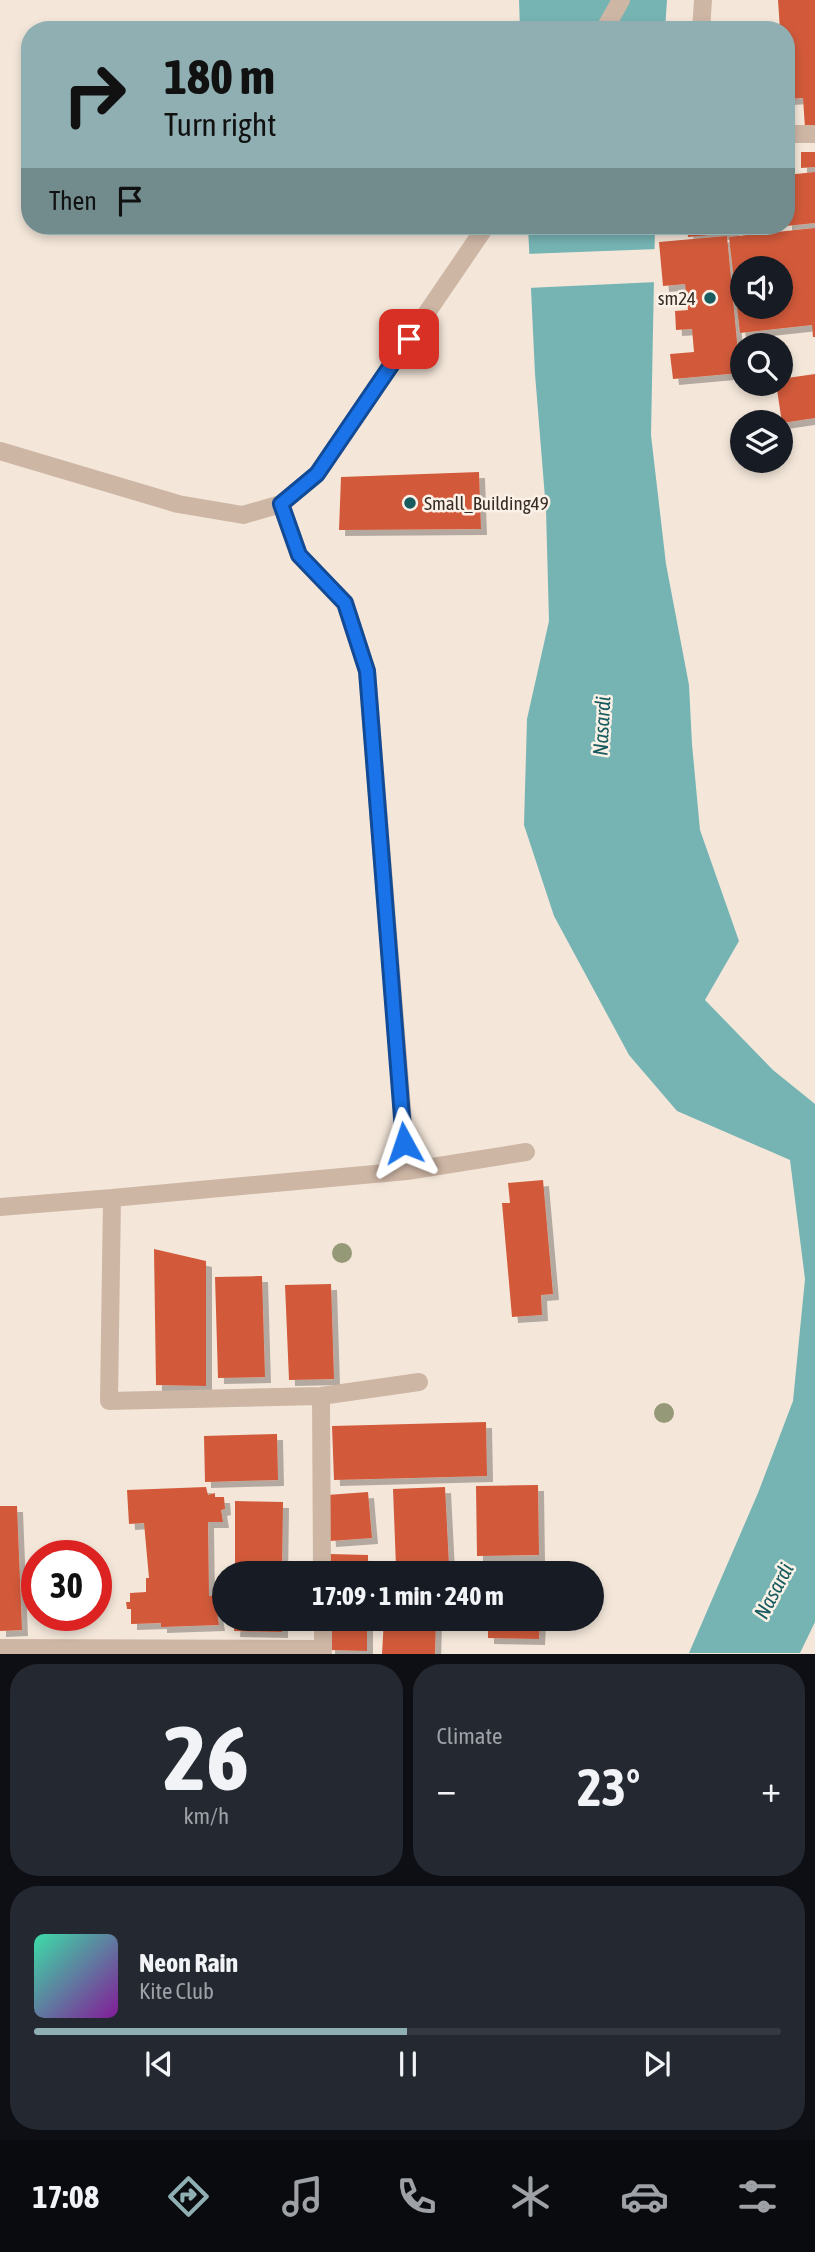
<!DOCTYPE html>
<meta charset="utf-8">
<style>
:root{--surface:#171b24;--page:#242831;--text:#f1f3f6;--muted:#9ea1a6;--line:#363941;--accent:#8fafb2}
body{margin:0;font-family:"Asap Condensed",sans-serif;background:var(--page);color:var(--text);height:100vh;display:flex;flex-direction:column;font-size:26px;white-space:nowrap}
*{box-sizing:border-box;margin:0}
p{font-size:23px;color:var(--muted)}
.icon{flex:none;width:38px;height:38px;fill:none;stroke:currentColor;stroke-width:2;stroke-linecap:round;stroke-linejoin:round}
.map{position:relative;height:1654px;overflow:hidden}
.panel{display:flex;flex-direction:column;gap:10px;padding:10px;background:#0d0f14;flex:1}
.panel>*{flex:none}
.top-card{position:absolute;left:21px;top:21px;width:774px;height:214px;border-radius:28px;box-shadow:0 4px 10px #0003;background:#8fafb2;color:#111;overflow:hidden}
.tools{position:absolute;left:730px;top:256px;display:grid;gap:14px}
.tools a{display:grid;place-items:center;width:63px;height:63px;border-radius:50%;background:var(--surface);box-shadow:0 4px 10px #0003;font-size:35px}
.speed{position:absolute;left:21px;top:1540px;display:flex;gap:14px;font-size:35px;font-weight:700;text-align:center}
.speed>*{display:grid;place-content:center;width:91px;height:91px;border-radius:50%;background:var(--surface);box-shadow:0 4px 10px #0003;line-height:1}
.speed .limit{border:10px solid #d22;background:#fff;color:#111}
.pin{position:absolute;display:grid;place-items:center;width:60px;height:60px;color:#fff;margin:-30px;border-radius:14px;box-shadow:0 4px 10px #0006}
.me{position:absolute;width:77px;margin:-38px;rotate:355deg;stroke-linejoin:round;filter:drop-shadow(0 0 5px #0008)}
.turn{display:flex;align-items:center;gap:24px;height:147px;padding:0 28px;font-size:32px}
.turn .icon{width:91px;height:91px;stroke-width:2.5}
.turn b{display:block;font-size:49px;line-height:60px}
.then{display:flex;align-items:center;height:66px;padding:0 28px;background:#0003;gap:14px;font-size:26px}
.big{font-size:52px;font-weight:700;line-height:1.1}
.panel .tile{flex:1;display:flex;flex-direction:column;justify-content:center;gap:10px;min-width:0;padding:0 24px;border-radius:28px;background:var(--page)}
.panel .dial{align-items:center;gap:0}
.dial b{font-size:91px;line-height:1}
.song{display:flex;align-items:center;gap:21px}
.cover{width:84px;height:84px;border-radius:10px;background:linear-gradient(135deg,hsl(160 70% 55%),hsl(290 70% 35%))}
.played{height:7px;border-radius:4px;background:linear-gradient(90deg,var(--accent) 50%,var(--line) 50%)}
.keys{display:flex;justify-content:space-around;direction:ltr}
.heat{display:flex;justify-content:space-between;align-items:center;font-size:38px;direction:ltr}
.panel .tiles{flex:1;display:grid;gap:10px;grid-template-columns:1fr 1fr}
.tile:last-child{grid-column:span 2}
.trip{position:absolute;left:212px;top:1561px;width:392px;height:70px;border-radius:35px;background:var(--surface);box-shadow:0 4px 10px #0003;font-weight:700;line-height:70px;text-align:center}
.tabs{display:flex;height:112px;justify-content:space-around;align-items:center;background:#090b0e;color:var(--muted)}
.tabs .icon{width:49px;height:49px}
.tabs .selected{color:var(--accent)}
.tabs b{font-size:32px;color:var(--text)}
.map>svg:first-child{display:block}
.water{fill:#76b4b4}
.pier{fill:#f4e7da}
.building{fill:#d25a3a;fill-rule:evenodd;filter:url(#shadow)}
.lines{fill:none;stroke-linecap:round;stroke-linejoin:round}
.minor{stroke:#ceb6a5;stroke-width:18}
.tertiary{stroke:#ceb6a5;stroke-width:18}
.tree{fill:#969978}
.route-casing{stroke:#114b97;stroke-width:18}
.route{stroke:#1a73e8;stroke-width:12}
.poi-dot{fill:#185c5f;stroke:#fbf1e7;stroke-width:2.5}
.labels{text-anchor:middle;stroke-width:5;stroke-linejoin:round;paint-order:stroke}
.poi-label{font-size:19px;fill:#392c27;stroke:#fbf1e7;text-anchor:end}
.water-label{font-size:21px;font-style:italic;fill:#185c5f;stroke:#fbf1e7}
</style>
<div class="map">
<svg width="815" height="1654" viewBox="0 0 815 1654">
<defs>
<filter id="shadow"><feDropShadow dx="6" dy="6" stdDeviation="0" flood-color="#0004"/></filter>
</defs>
<rect width="100%" height="100%" fill="#f4e7da"/>
<!-- water -->
<path class="water" d="M519,0h148l-2,30h-145z
M528,226h127l-4,209 15,129 23,121 3,59 8,86 39,111 -34,59 68,70 42,34v518l-15,31h-111l69,-160 35,-92 12,-122 -15,-119 -113,-49 -48,-56 -75,-139 -30,-91 3,-106 22,-98 -3,-111 -11,-136z"/>
<!-- pier -->
<path class="pier" d="M658,249l-1,33 -130,6 -1,-34z"/>
<!-- building -->
<path class="building" d="M778,0h37v128h-10l-2,-30 -17,1v-69h-6z
M801,152h14v15l-14,1z
M815,172v51l-29,3v-51z
M687,226h47v7l-46,4z
M736,226h34l1,2 -34,3z
M815,228v109h-2l-1,-12 -72,8 -11,-96zM742,268h38v38h-38z
M727,236l13,137 -67,6 -3,-25 24,-2 -2,-23 -16,1 -1,-19 13,-1 -3,-26 -22,2 -4,-44z
M815,374v44l-33,5 -6,-40h4v-4z
M479,472l2,57 -142,1 2,-53z
M543,1180l10,114 -12,1 1,20 -30,2 -10,-114h8l-2,-20z
M154,1249l52,12v125l-50,-1z
M262,1276l3,101 -47,1 -3,-101z
M331,1284l3,95 -45,1 -4,-95z
M486,1422l1,54 -153,4 -2,-54z
M277,1434l1,46 -73,2 -1,-46z
M538,1485l1,70 -62,1 -1,-70z
M206,1487l2,8 7,-2v4h9l1,12 -4,1 2,12h-15l1,74h3l8,9h-2l-1,8 2,12 -58,2v-4l-30,1v-15h-4l-1,-7h4v-9l16,-1v-14h3l-5,-55 -15,1 -2,-34z
M445,1487l4,78 -53,2 -3,-78z
M368,1492l4,46 -42,3 -3,-46z
M235,1501l48,1 -1,71h-47z
M0,1506h17l5,124 -22,1z
M330,1554l38,1v18h-38z
M490,1569l51,2v2h-52z
M235,1619h47v13l-48,-1z
M329,1619h38v32l-38,-1z
M384,1619h52l-1,35h-53z
M488,1619h52l-1,20 -51,-1z"/>
<g class="lines">
<!-- minor -->
<path class="minor" d="M701,30l2,-30
M792,134h23
M281,504l18,51 46,48 22,68 40,500
M112,1198l295,-27 119,-19
M0,1207l112,-9 -3,203 212,-5 98,-14
M321,1396l1,177
M323,1619v35
M0,1648l323,1"/>
<!-- tertiary -->
<path class="tertiary" d="M604,30l17,-30
M0,451l178,53 65,11 38,-11 36,-30 169,-248"/>
</g>
<!-- trees -->
<g class="tree">
<circle cx="342" cy="1253" r="10"/>
<circle cx="664" cy="1413" r="10"/>
</g>
<g class="lines">
<!-- route casing -->
<g class="route-casing">
<path id="route" d="M404,1143l-37,-472 -22,-68 -46,-48 -18,-51 36,-30 92,-135"/>
</g>
<!-- route -->
<use href="#route" class="route"/>
</g>
<!-- markers -->
<g class="poi-dot">
<circle cx="710" cy="298" r="7"/>
<circle cx="410" cy="503" r="7"/>
</g>
<g class="labels">
<!-- poi labels -->
<g class="poi-label">
<text x="696" y="305">sm24</text>
<text x="424" y="510" text-anchor="start">Small_Building49</text>
</g>
<!-- water labels -->
<g class="water-label">
<text transform="translate(602 726) rotate(-87)" y="7">Nasardi</text>
<text transform="translate(774 1591) rotate(-62)" y="7">Nasardi</text>
</g>
</g>
</svg>
<div class="tools">
<a><svg class="icon" aria-label="sound" viewBox="0 0 24 24"><path d="M4 9h4l5-4v14l-5-4H4zM17 9q2 3 0 6"/></svg></a>
<a><svg class="icon" aria-label="search" viewBox="0 0 24 24"><circle cx="10" cy="10" r="6"/><path d="M15 15l6 6"/></svg></a>
<a><svg class="icon" aria-label="layers" viewBox="0 0 24 24"><path d="M12 4l9 5-9 5-9-5zM3 14l9 5 9-5"/></svg></a>
</div>
<div class="speed"><div class="limit">30</div></div>
<div class="pin" style="left:409px;top:339px;background:#d93025"><svg class="icon" aria-label="arrive" viewBox="0 0 24 24"><path d="M6 21V4h12l-3 4 3 4H6"/></svg></div>
<svg class="me" style="left:404px;top:1143px" viewBox="-20 -20 40 40"><path d="M0-17L14 15 0 8-14 15z" fill="#1a73e8" stroke="#fff" stroke-width="4"/></svg>
<div class="trip">17:09 · 1 min · 240 m</div>
<div class="top-card">
<div class="turn"><svg class="icon" aria-label="right" viewBox="0 0 24 24"><path d="M7 20v-9h11M14 6l5 5-5 5"/></svg><div><b>180 m</b>Turn right</div></div>
<div class="then">Then<svg class="icon" aria-label="arrive" viewBox="0 0 24 24"><path d="M6 21V4h12l-3 4 3 4H6"/></svg></div>
</div>
</div>
<section class="panel">
<div class="tiles">
<div class="tile dial"><b>26</b><p>km/h</p></div>
<div class="tile"><p>Climate</p>
<div class="heat"><a>−</a><b class="big">23°</b><a>+</a></div>
</div>
<div class="tile">
<div class="song"><i class="cover"></i><div><b>Neon Rain</b><p>Kite Club</p></div></div>
<div class="played"></div>
<div class="keys"><svg class="icon" aria-label="previous" viewBox="0 0 24 24"><path d="M18 5L8 12l10 7zM5 5v14"/></svg><svg class="icon" aria-label="pause" viewBox="0 0 24 24"><path d="M8 5v14M16 5v14"/></svg><svg class="icon" aria-label="next" viewBox="0 0 24 24"><path d="M6 5l10 7-10 7zM19 5v14"/></svg></div>
</div>
</div>
</section>
<nav class="tabs">
<b>17:08</b>
<svg class="icon selected" aria-label="directions" viewBox="0 0 24 24"><path d="M12 3l9 9-9 9-9-9zM9 14v-3h6M13 9l2 2-2 2"/></svg>
<svg class="icon" aria-label="music" viewBox="0 0 24 24"><path d="M9 18V5l10-2v13"/><circle cx="6" cy="18" r="3"/><circle cx="16" cy="16" r="3"/></svg>
<svg class="icon" aria-label="phone" viewBox="0 0 24 24"><path d="M5 4h4l2 5-3 2q2 4 5 5l2-3 5 2v4C11 20 4 13 5 4z"/></svg>
<svg class="icon" aria-label="climate" viewBox="0 0 24 24"><path d="M12 3v18M4 7l16 10M4 17L20 7"/></svg>
<svg class="icon" aria-label="car" viewBox="0 0 24 24"><path d="M5 17H2v-5l4-1 3-4h7l3 4 3 1v5h-3M9 17h6M6 11h13"/><circle cx="7" cy="17" r="2"/><circle cx="17" cy="17" r="2"/></svg>
<svg class="icon" aria-label="filters" viewBox="0 0 24 24"><path d="M4 7h16M4 17h16"/><circle cx="9" cy="7" r="2"/><circle cx="15" cy="17" r="2"/></svg>
</nav>
